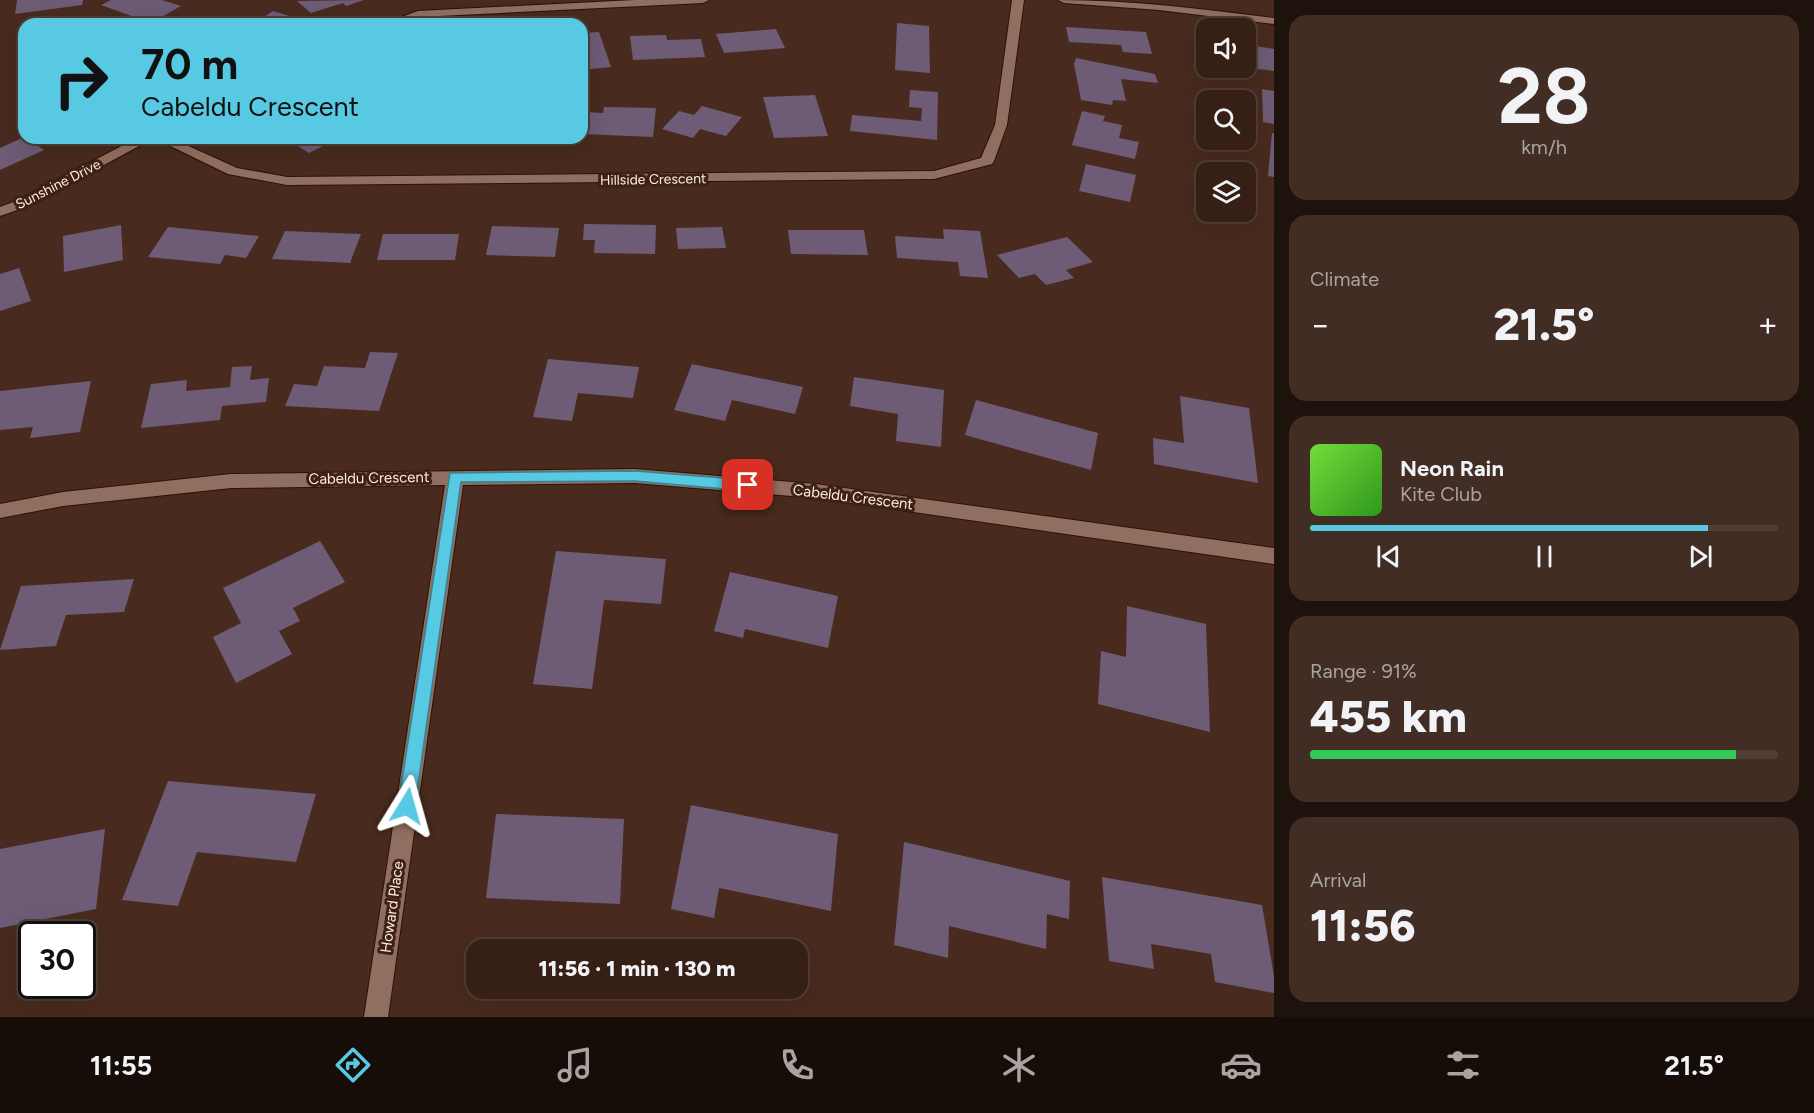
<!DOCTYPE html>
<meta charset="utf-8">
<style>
:root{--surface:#362016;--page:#412d23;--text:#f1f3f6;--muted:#aaa3a1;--line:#503e35;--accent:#58c9e3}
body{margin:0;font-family:Figtree,sans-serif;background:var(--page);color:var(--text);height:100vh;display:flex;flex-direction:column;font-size:22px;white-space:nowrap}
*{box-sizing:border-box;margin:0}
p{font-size:20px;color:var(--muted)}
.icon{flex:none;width:33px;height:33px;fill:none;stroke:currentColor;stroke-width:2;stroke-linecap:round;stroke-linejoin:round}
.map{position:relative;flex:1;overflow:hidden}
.details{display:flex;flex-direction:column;gap:15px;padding:15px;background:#1e120c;width:540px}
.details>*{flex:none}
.top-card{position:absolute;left:18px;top:18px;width:570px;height:126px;border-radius:18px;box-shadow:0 6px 24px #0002,0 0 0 2px var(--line);background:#58c9e3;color:#111;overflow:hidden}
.fabs{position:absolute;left:1196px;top:18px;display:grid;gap:12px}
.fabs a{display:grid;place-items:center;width:60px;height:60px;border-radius:12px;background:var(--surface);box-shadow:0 6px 24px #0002,0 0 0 2px var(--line);font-size:30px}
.speed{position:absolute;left:18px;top:921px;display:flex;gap:12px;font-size:30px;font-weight:700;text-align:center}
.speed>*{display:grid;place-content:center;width:78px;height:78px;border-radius:50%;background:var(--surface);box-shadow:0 6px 24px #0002,0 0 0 2px var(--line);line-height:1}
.speed .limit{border:3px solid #111;border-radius:9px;background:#fff;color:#111}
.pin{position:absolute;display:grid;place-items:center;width:51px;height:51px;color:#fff;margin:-26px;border-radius:12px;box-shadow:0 3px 9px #0006}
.me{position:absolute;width:66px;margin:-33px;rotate:8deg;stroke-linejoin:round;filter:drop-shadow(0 0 4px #0008)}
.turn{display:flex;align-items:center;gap:21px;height:126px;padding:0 24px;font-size:27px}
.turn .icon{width:78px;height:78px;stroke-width:2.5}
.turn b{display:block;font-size:42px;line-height:51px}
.big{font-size:45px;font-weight:800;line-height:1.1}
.details .tile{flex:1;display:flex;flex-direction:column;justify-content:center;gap:9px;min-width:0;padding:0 21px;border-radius:18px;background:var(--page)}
.details .dial{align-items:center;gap:0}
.dial b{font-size:78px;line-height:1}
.song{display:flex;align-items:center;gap:18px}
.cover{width:72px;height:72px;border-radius:9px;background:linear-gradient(135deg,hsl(100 70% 55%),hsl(110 70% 35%))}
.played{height:6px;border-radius:3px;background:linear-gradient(90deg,var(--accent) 85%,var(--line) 85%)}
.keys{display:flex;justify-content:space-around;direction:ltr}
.heat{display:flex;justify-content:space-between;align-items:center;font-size:33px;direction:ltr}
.charge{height:9px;border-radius:4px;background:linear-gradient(90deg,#34c759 91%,var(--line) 0)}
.trip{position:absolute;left:466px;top:939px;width:342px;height:60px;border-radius:18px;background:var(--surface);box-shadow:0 6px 24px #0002,0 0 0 2px var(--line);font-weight:800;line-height:60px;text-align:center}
.menu{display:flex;height:96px;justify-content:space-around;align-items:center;background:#160d09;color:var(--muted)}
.menu .icon{width:42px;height:42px}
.menu .current{color:var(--accent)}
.menu b{font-size:27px;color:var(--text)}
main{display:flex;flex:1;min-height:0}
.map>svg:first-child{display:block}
.building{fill:#6e5b76}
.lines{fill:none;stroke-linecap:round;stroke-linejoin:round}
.street-casing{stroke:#2d1206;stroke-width:2}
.street{fill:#916f60;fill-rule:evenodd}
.route{fill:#58c9e3;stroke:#398394;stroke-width:1.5}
.labels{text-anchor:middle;stroke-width:6;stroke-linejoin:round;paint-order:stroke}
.far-street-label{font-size:14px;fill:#feebe2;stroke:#3d2114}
.street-label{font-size:15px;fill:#feebe2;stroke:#3d2114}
</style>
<main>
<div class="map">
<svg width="1274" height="1017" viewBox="0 0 1274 1017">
<rect width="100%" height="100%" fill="#482b1e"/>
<!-- building -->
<path class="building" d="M17,0h66l-1,5 -67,9z
M111,0h51l19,6 -30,17 -50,-18z
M364,0l-18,6 -3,-3 -32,10 -14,-12z
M273,11l20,6 -10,7h-51l11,-7 15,4z
M897,23l32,3 1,47 -35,-3z
M1066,27l80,5 6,22 -29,-2 -2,-7 -52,-3z
M776,29l9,19 -61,5 -8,-19z
M599,32l12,35 -29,3 2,-20 -2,-17z
M666,35l1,5 34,-1 4,18 -72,3 -3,-24z
M1245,44l29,5v22l-29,-4z
M1076,58l79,16 3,9 -37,-4 5,22 -13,-1 -1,5 -31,-5 -7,-36z
M1262,89l12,2v33l-11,-2z
M910,90l28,2 -1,48 -87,-9 2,-16 69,6 1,-13 -13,-1z
M815,95l13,41 -54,2 -11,-41z
M702,106l40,11 -16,19 -26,-7 -7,9 -31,-9 17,-18 15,4z
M604,107l52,1 -3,29 -71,-3 2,-22 19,1z
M1082,111l23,5 -2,5 19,4 -3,13 20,4 -4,17 -63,-14z
M1272,133h2v44l-6,-1z
M24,137l20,13 -44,20v-22z
M285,138h63l-13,7 -4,-3 -22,11z
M1086,164l50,11 -6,27 -51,-11z
M584,224l72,1 -1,29 -61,-1 1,-13h-12z
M121,225l2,35 -59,12 -1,-36z
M492,226l67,2 -4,29 -69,-2z
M168,227l91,9 -13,22 -21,-3 -5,9 -72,-7z
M722,227l4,21 -48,1 -2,-21z
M943,229l37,2 8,47 -28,-2 -2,-14 -61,-4 -2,-22 49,3z
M788,230h76l4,25 -77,-1z
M285,231l76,3 -11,29 -78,-4z
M383,234h76l-4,26h-78z
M1067,237l26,25 -27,8 8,8 -28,7 -11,-11 -16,4 -22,-23z
M19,268l12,33 -31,10v-37z
M370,352l28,1 -19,58 -94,-5 9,-22 23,2 7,-20 41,2z
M548,359l91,8 -6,31 -55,-5 -6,28 -39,-4z
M692,364l111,23 -8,27 -63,-14 -7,21 -51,-11z
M252,366l-2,14 19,-2 -3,24 -44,4 -2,14 -79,8 10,-44 36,-4 -1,11 44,-4 2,-20z
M854,377l90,13 -3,57 -45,-6 2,-27 -48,-8z
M91,381l-11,51 -50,6 3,-11 -33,3v-39z
M1180,396l69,12 9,75 -104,-19 -1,-26 31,5z
M976,400l122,33 -7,37 -126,-35z
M320,541l25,41 -52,26 7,13 -21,10 13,23 -56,29 -23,-46 28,-14 -18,-35z
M556,551l110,8 -5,45 -57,-4 -12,89 -59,-5z
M730,572l108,24 -10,52 -83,-19 -2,9 -29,-7z
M134,579l-10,33 -58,3 -10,31 -56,4 21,-64z
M1127,606l79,18 4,108 -112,-28 3,-53 25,6z
M168,781l148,13 -20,68 -99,-10 -19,54 -56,-6z
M691,805l147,29 -7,77 -112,-23 -5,30 -43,-9z
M496,814l128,5 -4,85 -134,-6z
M105,829l-9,80 -96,19v-79z
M904,842l166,39 -1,38 -22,-5 -1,35 -97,-23 -1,32 -54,-13z
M1102,877l160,28 12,71v17l-59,-11 -4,-28 -60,-10 3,25 -45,-8z"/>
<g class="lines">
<!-- street casing -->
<g class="street-casing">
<path id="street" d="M635,0h74l-6,3 -284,14 -19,7h-17l35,-13z
M1012,0h12l-17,125 -13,36 -2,3 -58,15 -647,6 -59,-11 -74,-36 -128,69 -26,9v-9l16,-6 121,-63h34l66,30 50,9 647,-6 47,-13 14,-33z
M1058,0c73,0 144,9 216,18v6l-115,-14 -95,-7z
M635,469l181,15 458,64v16l-458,-66 -181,-15 -172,2 -75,532h-24l81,-532 -214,3 -168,18 -63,12v-14l63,-12 168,-18z"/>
</g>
<!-- street -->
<use href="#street" class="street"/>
</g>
<!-- route -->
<path class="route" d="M635,471l113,9 7,5 -7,6 -113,-10 -174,1 -46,324 -2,5 -6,2 -6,-2 -3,-5 52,-333z"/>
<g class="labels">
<!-- far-street labels -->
<g class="far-street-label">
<text transform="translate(653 179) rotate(-1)" y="5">Hillside Crescent</text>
<text transform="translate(58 184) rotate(-27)" y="5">Sunshine Drive</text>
</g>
<!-- street labels -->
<g class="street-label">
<text transform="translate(369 478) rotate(-1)" y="5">Cabeldu Crescent</text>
<text transform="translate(853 497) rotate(7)" y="5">Cabeldu Crescent</text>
<text transform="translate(392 907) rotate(-82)" y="5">Howard Place</text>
</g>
</g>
</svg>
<div class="fabs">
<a><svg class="icon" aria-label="sound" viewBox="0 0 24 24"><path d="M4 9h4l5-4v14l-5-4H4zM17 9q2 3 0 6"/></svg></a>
<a><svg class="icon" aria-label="search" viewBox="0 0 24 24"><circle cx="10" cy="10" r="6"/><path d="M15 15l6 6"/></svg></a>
<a><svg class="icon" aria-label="layers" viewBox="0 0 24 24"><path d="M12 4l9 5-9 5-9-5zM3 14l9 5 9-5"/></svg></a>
</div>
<div class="speed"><div class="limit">30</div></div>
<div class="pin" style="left:748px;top:485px;background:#d93025"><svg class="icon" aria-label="arrive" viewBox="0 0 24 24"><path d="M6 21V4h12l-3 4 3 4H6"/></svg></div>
<svg class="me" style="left:407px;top:806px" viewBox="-20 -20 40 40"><path d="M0-17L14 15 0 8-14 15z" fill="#58c9e3" stroke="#fff" stroke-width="4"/></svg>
<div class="trip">11:56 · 1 min · 130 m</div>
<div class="top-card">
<div class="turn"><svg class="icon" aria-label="right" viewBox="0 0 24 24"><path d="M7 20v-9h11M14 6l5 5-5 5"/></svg><div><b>70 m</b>Cabeldu Crescent</div></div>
</div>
</div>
<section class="details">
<div class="tile dial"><b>28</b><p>km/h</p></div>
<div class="tile"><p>Climate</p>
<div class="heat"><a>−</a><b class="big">21.5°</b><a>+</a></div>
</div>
<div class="tile">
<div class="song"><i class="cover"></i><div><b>Neon Rain</b><p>Kite Club</p></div></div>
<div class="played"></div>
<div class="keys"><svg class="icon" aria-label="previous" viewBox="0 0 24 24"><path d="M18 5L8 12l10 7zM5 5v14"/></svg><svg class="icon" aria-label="pause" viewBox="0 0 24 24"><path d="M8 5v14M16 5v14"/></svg><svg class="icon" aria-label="next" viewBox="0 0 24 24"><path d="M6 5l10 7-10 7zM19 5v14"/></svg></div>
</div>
<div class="tile"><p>Range · 91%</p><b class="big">455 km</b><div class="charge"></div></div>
<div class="tile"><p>Arrival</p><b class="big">11:56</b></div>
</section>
</main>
<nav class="menu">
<b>11:55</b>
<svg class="icon current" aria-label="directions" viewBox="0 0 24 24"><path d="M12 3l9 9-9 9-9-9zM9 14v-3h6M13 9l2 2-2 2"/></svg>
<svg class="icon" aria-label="music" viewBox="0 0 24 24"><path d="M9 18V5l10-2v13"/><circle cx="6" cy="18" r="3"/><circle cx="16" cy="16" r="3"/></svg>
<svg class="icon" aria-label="phone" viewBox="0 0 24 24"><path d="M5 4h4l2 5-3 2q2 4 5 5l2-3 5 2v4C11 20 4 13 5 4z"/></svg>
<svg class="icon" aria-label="climate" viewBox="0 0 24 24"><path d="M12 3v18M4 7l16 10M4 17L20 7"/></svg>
<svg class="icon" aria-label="car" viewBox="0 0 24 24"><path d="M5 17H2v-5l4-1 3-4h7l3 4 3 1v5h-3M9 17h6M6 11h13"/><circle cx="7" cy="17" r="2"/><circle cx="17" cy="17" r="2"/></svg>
<svg class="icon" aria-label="filters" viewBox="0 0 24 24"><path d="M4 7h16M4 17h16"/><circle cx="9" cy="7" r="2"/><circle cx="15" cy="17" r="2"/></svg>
<b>21.5°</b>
</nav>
